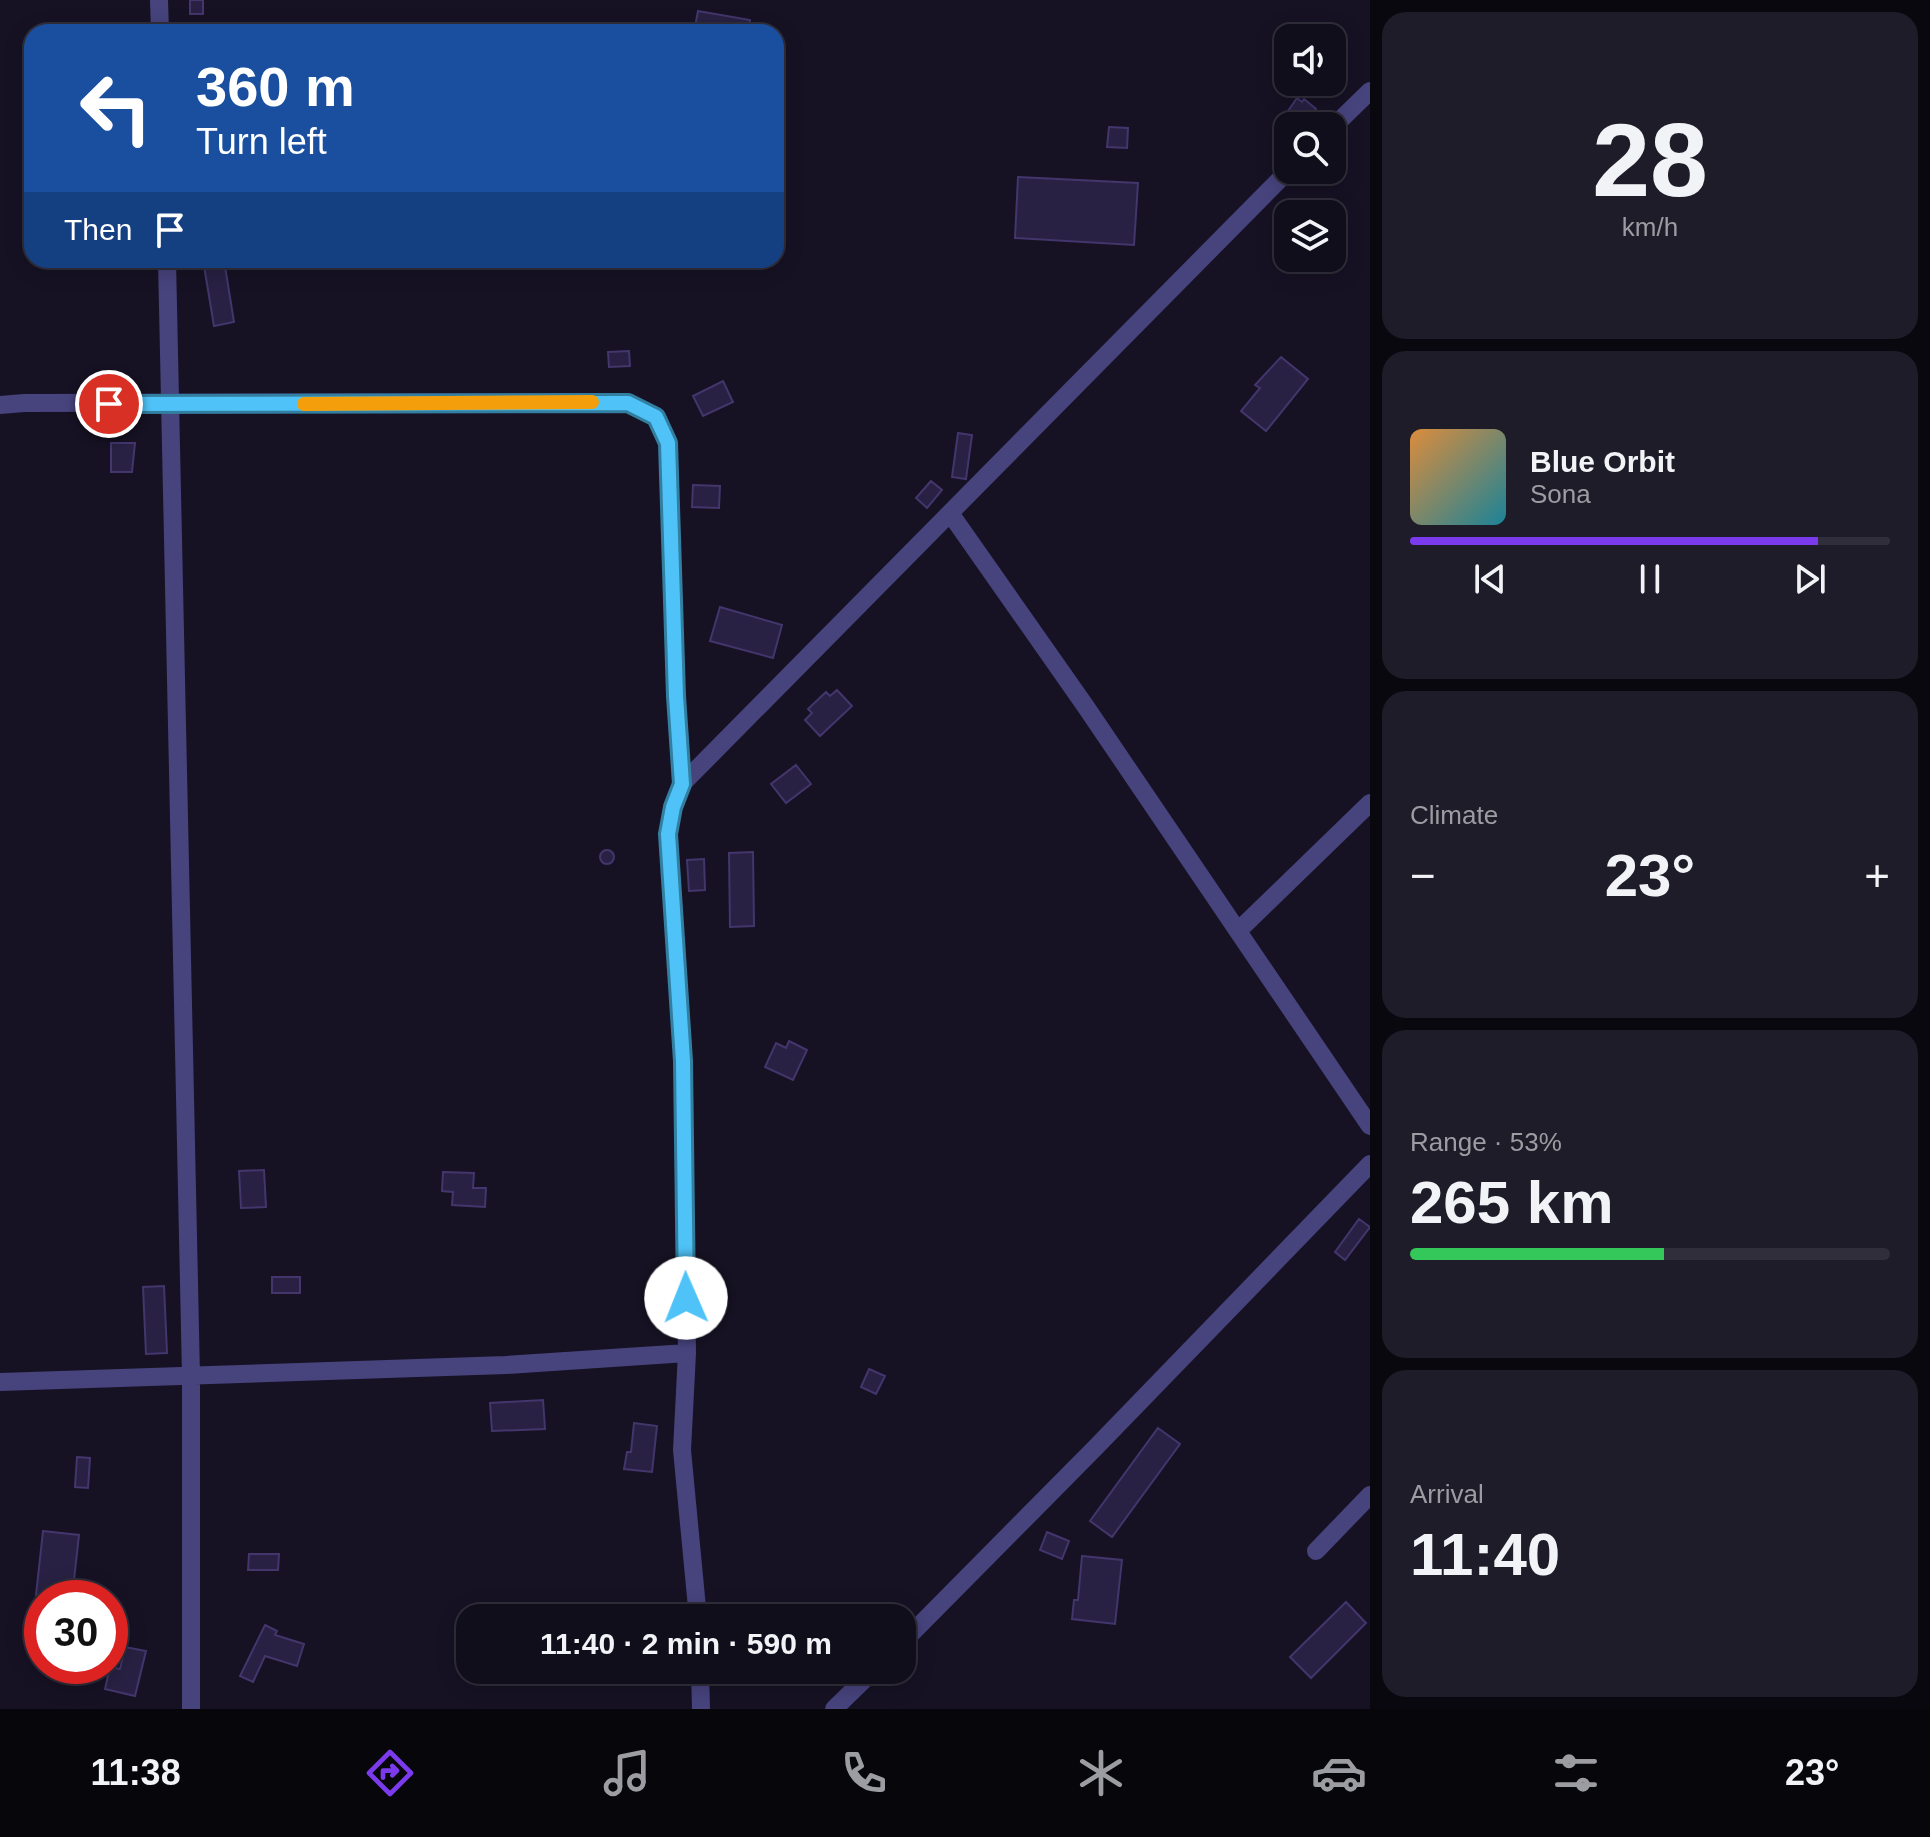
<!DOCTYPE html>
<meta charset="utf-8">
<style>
:root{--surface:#100e1b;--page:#1e1c28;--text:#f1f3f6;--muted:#9c9ca3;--line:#302e3a;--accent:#7c3aed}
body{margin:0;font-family:Helvetica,sans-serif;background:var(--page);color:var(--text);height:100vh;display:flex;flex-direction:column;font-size:30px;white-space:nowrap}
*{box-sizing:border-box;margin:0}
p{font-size:26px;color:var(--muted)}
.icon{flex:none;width:44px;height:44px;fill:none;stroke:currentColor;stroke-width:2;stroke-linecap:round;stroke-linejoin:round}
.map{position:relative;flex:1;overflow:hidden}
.details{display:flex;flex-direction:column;gap:12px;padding:12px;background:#09080f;width:560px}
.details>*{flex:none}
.top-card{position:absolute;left:24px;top:24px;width:760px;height:244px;border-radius:24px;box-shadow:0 4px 20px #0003,0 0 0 2px var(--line);background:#1a4fa0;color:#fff;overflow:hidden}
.fabs{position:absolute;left:1274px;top:24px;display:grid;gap:16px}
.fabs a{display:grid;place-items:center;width:72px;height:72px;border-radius:16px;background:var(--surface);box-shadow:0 4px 20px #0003,0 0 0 2px var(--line);font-size:40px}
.speed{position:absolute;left:24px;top:1580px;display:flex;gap:16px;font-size:40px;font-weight:700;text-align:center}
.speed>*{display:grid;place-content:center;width:104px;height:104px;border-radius:50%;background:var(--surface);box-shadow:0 4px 20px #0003,0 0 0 2px var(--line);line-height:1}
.speed .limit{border:12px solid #d22;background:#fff;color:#111}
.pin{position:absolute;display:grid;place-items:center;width:68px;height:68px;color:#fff;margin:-34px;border:4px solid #fff;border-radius:50%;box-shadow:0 2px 8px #0007}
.me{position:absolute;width:88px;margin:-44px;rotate:359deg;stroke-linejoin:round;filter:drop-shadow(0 0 6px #0008)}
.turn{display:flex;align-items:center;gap:28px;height:168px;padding:0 40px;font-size:36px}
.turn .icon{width:104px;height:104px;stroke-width:2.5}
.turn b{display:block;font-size:56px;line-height:68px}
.then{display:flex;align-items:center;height:76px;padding:0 40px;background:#0003;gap:16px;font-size:30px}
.big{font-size:60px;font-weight:700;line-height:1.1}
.details .card{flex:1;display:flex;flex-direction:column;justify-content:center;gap:12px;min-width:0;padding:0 28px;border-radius:24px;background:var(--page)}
.details .dial{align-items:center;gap:0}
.dial b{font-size:104px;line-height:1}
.song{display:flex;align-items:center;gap:24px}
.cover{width:96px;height:96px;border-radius:12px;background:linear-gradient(135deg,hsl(30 70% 55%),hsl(190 70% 35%))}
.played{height:8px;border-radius:4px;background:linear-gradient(90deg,var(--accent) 85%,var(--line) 85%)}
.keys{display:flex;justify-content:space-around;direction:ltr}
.heat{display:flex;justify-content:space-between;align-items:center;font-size:44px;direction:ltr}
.charge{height:12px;border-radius:6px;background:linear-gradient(90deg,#34c759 53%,var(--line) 0)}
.trip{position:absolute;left:456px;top:1604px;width:460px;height:80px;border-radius:24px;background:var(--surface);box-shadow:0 4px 20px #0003,0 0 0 2px var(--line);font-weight:700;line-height:80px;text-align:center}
.dock{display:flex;height:128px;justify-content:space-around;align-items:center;background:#06060b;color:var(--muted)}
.dock .icon{width:56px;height:56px}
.dock .selected{color:var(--accent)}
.dock b{font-size:36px;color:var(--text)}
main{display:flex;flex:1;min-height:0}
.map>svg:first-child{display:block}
.building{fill:#282143;stroke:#42366c;stroke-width:2}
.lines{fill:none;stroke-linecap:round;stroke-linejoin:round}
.minor{stroke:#47437d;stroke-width:18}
.route-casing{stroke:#337fa1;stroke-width:20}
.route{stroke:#4fc3f7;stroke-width:14}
.slow{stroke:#f59e0b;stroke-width:14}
</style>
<main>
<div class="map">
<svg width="1370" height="1709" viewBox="0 0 1370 1709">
<rect width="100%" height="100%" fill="#161224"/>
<!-- building -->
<path class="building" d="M190,0h13v14h-13z
M698,11l52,9 -2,12h-54z
M1297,98l5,4 2,-3 12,10 -12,15 -16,-13z
M1109,127l19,1 -1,20 -20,-1z
M1018,177l120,6 -4,62 -119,-7z
M203,260h21l10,62 -20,4z
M629,351l1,15 -21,1 -1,-15z
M1281,357l27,22 -42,52 -25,-20 19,-23 -5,-3z
M723,381l10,21 -30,14 -10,-20z
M958,433l14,2 -6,44 -14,-2z
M111,443h24l-3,29h-21z
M931,481l11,9 -15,18 -11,-10z
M693,485l27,1 -1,22 -27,-1z
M720,607l62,18 -9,33 -63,-17z
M837,690l15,16 -32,30 -15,-16 7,-7 -4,-4 18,-17 4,4z
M796,765l15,19 -25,19 -15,-19z
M600 857a7 7 0 1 1 14 0a7 7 0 1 1-14 0Z
M753,852l1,74 -24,1 -1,-74z
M704,859l1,31 -16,1 -2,-31z
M789,1041l18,9 -14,30 -28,-13 11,-24 10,5z
M264,1170l2,37 -25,1 -2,-37z
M443,1172l31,1 -1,15h13l-1,19 -33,-2 1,-13 -11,-1z
M1359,1219l11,8 -25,33 -10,-8z
M272,1277h28v16h-28z
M164,1286l3,67 -21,1 -3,-67z
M869,1369l16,7 -9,18 -15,-7z
M543,1400l2,29 -53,2 -2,-28z
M634,1423l23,3 -5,46 -28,-3 3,-17h4z
M1158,1428l22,16 -68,93 -22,-16z
M77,1457l13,1 -2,30 -13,-1z
M43,1531l36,4 -7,63 -36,-3z
M1047,1532l22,9 -7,18 -22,-9z
M249,1554h30l-1,16h-30z
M1082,1556l40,4 -7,64 -43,-5 2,-19h4z
M1346,1602l20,21 -55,55 -21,-21z
M265,1625l12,6 -2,4 29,9 -7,22 -32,-10 -12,26 -13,-6z
M125,1647l21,4 -11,45 -30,-7 5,-22 10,2z"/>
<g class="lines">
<!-- minor -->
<path class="minor" d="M159,0l1,32
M1332,128l38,-37
M167,260l24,1116v333
M0,405l24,-2 564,-1 40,1 28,14 12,26 8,253 6,88
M950,513l136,194 284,419
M1238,931l132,-128
M0,1382l506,-17 181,-12
M1316,1551l54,-56
M698,1618l-16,-168 5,-97 -4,-292 -15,-227 5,-27 9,-23 607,-614
M902,1643l193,-195 275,-284
M700,1670l1,39
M834,1709l40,-39"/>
</g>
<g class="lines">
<!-- route casing -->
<g class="route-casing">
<path id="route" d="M109,404l519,-1 28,14 12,26 8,253 6,88 -9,23 -5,27 15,227 3,237"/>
</g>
<!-- route -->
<use href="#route" class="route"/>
<!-- slow -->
<path class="slow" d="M304,404l288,-2"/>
</g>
</svg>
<div class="fabs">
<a><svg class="icon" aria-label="sound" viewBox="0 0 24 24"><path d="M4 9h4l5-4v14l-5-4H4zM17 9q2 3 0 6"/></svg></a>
<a><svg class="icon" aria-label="search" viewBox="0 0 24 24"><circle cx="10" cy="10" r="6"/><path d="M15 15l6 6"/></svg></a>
<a><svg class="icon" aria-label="layers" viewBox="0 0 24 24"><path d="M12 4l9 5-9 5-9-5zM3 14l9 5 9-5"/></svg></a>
</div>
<div class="speed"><div class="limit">30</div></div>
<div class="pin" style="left:109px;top:404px;background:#d93025"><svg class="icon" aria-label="arrive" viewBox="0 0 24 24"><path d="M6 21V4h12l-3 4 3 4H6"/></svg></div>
<svg class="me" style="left:686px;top:1298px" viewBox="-20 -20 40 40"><circle r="19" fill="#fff"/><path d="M0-13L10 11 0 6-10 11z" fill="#4fc3f7"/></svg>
<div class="trip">11:40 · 2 min · 590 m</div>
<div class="top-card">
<div class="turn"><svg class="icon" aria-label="left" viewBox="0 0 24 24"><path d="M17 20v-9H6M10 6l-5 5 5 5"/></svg><div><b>360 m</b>Turn left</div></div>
<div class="then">Then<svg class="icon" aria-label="arrive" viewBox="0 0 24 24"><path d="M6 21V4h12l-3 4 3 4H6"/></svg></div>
</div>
</div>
<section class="details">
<div class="card dial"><b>28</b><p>km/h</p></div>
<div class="card">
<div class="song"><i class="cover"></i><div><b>Blue Orbit</b><p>Sona</p></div></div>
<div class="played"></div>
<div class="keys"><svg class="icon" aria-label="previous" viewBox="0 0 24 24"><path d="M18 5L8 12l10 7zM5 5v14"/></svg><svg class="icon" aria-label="pause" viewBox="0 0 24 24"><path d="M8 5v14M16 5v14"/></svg><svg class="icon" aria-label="next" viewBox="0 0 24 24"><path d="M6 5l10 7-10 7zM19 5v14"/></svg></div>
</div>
<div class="card"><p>Climate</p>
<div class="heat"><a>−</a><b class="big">23°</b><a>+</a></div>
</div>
<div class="card"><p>Range · 53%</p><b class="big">265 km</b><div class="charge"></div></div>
<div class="card"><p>Arrival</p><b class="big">11:40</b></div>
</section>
</main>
<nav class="dock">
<b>11:38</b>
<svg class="icon selected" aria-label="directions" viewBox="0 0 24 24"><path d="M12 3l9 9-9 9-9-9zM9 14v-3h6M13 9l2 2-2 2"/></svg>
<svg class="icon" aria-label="music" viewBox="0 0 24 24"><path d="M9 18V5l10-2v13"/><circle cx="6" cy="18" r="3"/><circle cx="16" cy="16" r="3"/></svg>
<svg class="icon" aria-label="phone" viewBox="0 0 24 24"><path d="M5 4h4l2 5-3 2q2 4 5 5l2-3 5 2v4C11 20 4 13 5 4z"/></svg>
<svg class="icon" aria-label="climate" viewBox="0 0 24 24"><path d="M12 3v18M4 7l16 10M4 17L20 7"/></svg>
<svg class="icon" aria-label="car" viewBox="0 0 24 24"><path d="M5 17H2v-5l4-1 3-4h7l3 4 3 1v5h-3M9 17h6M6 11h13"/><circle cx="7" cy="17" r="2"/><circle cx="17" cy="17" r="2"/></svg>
<svg class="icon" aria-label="filters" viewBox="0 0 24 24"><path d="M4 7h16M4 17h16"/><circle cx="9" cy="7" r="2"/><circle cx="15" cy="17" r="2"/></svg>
<b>23°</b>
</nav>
